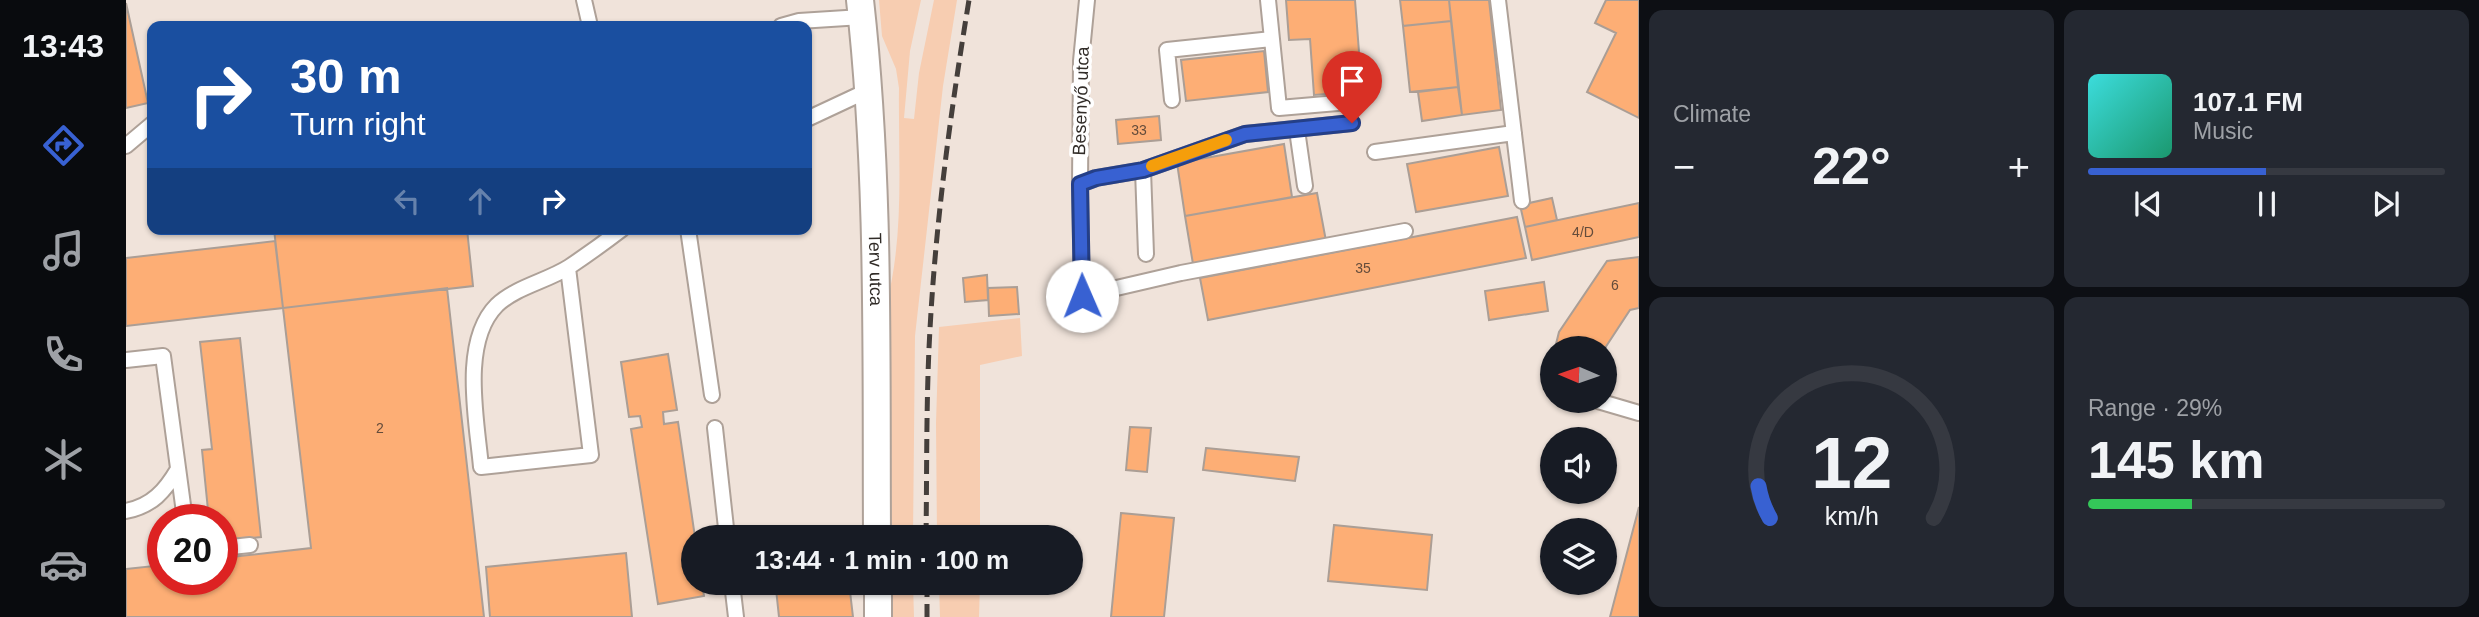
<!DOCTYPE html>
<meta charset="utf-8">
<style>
:root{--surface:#171b24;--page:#242831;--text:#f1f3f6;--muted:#9ea1a6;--line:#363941;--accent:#3861d2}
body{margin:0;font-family:Arial,sans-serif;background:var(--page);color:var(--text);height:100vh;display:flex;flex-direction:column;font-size:26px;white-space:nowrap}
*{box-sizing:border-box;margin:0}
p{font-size:23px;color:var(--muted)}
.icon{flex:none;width:38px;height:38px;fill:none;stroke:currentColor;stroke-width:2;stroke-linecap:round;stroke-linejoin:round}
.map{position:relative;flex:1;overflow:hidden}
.side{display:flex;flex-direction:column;gap:10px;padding:10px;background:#0d0f14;width:840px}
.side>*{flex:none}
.hud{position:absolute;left:21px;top:21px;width:665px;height:214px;border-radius:14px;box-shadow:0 2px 5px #0004;background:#1a4fa0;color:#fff;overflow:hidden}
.needle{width:46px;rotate:272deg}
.fabs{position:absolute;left:1414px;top:336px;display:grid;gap:14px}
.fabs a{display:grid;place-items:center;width:77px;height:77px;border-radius:50%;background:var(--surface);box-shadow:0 2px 5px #0004;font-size:35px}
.speed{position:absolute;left:21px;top:504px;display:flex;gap:14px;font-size:35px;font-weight:700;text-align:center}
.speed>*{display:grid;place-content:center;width:91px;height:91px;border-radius:50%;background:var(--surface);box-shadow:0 2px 5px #0004;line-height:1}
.speed .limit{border:10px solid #d22;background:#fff;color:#111}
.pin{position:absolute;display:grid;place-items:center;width:60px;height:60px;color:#fff;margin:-72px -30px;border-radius:50% 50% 50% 0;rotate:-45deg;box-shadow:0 0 7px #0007}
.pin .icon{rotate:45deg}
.me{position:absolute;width:77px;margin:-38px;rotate:359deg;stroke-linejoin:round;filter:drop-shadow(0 0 5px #0008)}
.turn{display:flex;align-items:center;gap:24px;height:147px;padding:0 28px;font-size:32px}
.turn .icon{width:91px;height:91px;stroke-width:2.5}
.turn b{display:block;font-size:49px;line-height:60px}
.lanes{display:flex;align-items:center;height:66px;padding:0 28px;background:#0003;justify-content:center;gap:35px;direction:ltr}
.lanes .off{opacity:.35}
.big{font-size:52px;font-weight:800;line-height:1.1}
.side .card{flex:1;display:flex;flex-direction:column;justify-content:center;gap:10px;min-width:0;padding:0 24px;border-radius:14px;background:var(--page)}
.side .dial{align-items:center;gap:0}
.dial svg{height:182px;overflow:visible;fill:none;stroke:var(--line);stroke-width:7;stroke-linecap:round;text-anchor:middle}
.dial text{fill:var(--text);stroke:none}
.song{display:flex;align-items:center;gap:21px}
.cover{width:84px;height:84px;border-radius:10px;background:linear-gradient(135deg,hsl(180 70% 55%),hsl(160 70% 35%))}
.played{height:7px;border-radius:4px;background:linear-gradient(90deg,var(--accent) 50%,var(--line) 50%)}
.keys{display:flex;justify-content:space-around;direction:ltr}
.heat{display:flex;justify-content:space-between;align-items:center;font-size:38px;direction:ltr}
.charge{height:10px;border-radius:5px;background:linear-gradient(90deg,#34c759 29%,var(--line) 0)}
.side .tiles{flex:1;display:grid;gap:10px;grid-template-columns:repeat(2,1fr)}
.trip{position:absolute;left:555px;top:525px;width:402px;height:70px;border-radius:35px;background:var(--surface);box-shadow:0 2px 5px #0004;font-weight:800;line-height:70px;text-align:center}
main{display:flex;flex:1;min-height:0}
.tab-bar{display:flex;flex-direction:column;width:126px;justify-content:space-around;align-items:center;background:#090b0e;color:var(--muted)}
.tab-bar .icon{width:49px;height:49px}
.tab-bar .selected{color:var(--accent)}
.tab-bar b{font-size:32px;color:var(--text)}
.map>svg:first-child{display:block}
.green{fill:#f7cdb1}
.building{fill:#fdae75;stroke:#ab9e95;stroke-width:2}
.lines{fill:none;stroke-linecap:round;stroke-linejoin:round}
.service-casing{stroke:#aea198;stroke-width:18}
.minor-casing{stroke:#aea198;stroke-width:30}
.service{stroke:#fff;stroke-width:14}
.minor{stroke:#fff;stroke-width:26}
.rail{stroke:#453f3b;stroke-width:5;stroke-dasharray:14 7;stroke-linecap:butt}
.route-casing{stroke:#243f88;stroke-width:18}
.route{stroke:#3861d2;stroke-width:12}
.slow{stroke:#f59e0b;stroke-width:12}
.labels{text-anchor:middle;stroke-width:7;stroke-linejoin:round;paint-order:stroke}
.number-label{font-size:14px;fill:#644c3b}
.street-label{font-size:18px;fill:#312c28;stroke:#fff}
</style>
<main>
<nav class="tab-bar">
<b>13:43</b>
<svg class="icon selected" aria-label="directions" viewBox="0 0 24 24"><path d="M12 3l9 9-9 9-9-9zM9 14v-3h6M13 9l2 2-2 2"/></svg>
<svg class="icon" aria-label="music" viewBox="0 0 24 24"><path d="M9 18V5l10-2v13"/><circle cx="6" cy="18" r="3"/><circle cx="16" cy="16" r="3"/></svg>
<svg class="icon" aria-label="phone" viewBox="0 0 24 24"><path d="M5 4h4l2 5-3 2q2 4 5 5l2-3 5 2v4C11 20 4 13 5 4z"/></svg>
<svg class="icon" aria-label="climate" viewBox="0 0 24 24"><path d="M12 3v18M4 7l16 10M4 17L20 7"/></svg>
<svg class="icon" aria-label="car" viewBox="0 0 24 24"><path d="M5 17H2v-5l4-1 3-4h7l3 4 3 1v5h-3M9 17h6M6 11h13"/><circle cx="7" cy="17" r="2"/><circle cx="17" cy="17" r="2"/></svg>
</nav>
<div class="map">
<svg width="1513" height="617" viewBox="0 0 1513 617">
<rect width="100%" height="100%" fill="#f0e3da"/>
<!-- green -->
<path class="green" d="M753,0h42l-11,51 -6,67 10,1 5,-46 15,-73h23l-14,86 -28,250 -2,201h-22l-2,-228 -3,-3c19,-72 12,-145 13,-218l-3,-19 -14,-33z
M894,318l2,38 -42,9v172h-43l-1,-114 3,-96z
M766,583h21l1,34h-22z
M813,583h41l-1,34h-39z"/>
<!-- building -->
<path class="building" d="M1160,0h69l7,91 -48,4 -4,-56 -21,1z
M1274,0h49l2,21 -48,5z
M1323,0h40l12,110 -39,5z
M1480,0h33v118l-52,-26 29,-59 -21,-10z
M0,3l22,100 -22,5z
M1325,21l7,66 -48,5 -7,-66z
M1138,51l4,41 -82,9 -5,-41z
M1332,87l4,28 -40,6 -4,-29z
M1033,116l2,24 -43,4 -2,-24z
M1158,144l8,53 -107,19 -8,-53z
M1373,147l9,49 -92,16 -9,-48z
M1191,193l9,48 -133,23 -8,-48z
M1426,198l5,22 -32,7 -5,-22z
M1513,203v34l-107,23 -7,-33z
M1391,217l9,41 -318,62 -8,-42z
M148,229h193l6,57 -190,22z
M149,241l8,67 -157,18v-68z
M1513,257v51l-9,2 -25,38h-50l4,-16 48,-71z
M861,275l1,25 -23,2 -2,-24z
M1418,282l4,29 -59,9 -4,-29z
M891,287l2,27 -30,2 -1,-28z
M321,288l37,329h-358v-48l37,-4v14h59v-21l89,-10 -28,-240z
M114,338l21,199 -39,4v-21h-13l-7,-70 10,-1 -12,-107z
M542,354l9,56 -14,2 1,12 14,-2 17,115h-2v46h9l2,13 -46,8 -27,-175 11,-2 -2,-11 -11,1 -8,-55z
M1004,427l21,1 -4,44 -21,-2z
M1080,448l93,9 -4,24 -92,-11z
M1513,507v110h-29z
M995,513l53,5 -10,99h-53z
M1208,525l98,10 -5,55 -99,-9z
M500,553l6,64h-142l-4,-50z
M708,583h15l4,34h-74l-3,-28z"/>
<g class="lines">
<!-- service casing -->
<g class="service-casing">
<path id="service" d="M458,0l6,26
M961,0l-6,61 -1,123 2,112 99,-23 224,-42
M1142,0l11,108 82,-7
M1372,0l24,201
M655,26l18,-5 63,-4
M1046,100l-5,-50 105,-11
M681,119l62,-29
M1171,130l8,56
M0,146l26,-22
M1249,152l139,-19
M1017,170l3,84
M954,184l16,-6 47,-8 102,-36 107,-11
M562,229l24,166
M442,268l23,187 -110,12c-4,-46 -21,-125 16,-162 19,-18 50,-24 72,-38 18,-12 36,-25 53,-38
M0,360l37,-4 22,164
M1472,401l41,12
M589,428l12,109
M0,511c26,-5 39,-20 52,-42
M96,548l28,-3
M606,583l4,34"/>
</g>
<!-- minor casing -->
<g class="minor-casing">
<g id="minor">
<path id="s1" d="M734,0c20,178 16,358 17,537"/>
<path d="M752,583v34"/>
</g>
</g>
<!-- service -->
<use href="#service" class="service"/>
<!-- minor -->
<use href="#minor" class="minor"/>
<!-- rail -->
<path class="rail" d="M800,537c1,-69 0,-139 4,-208 6,-110 21,-220 39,-329
M801,583v34"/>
</g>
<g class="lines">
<!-- route casing -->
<g class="route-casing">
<path id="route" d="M956,296l-2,-112 16,-6 47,-8 102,-36 107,-11"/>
</g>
<!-- route -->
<use href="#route" class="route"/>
<!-- slow -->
<path class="slow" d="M1026,166l74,-26"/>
</g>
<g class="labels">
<!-- number labels -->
<g class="number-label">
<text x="1013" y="135">33</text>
<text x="1457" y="237">4/D</text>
<text x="1237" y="273">35</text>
<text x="1489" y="290">6</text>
<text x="254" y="433">2</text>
</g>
<!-- street labels -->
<g class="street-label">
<text transform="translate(955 101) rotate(-88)" y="6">Besenyő utca</text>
<text dy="6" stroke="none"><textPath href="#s1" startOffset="270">Terv utca</textPath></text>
</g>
</g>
</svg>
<div class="fabs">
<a><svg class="needle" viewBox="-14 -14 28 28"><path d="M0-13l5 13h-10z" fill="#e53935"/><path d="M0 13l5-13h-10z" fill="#9ea1a6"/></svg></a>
<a><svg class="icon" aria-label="sound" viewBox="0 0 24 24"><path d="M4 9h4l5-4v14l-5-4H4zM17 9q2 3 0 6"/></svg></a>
<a><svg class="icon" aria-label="layers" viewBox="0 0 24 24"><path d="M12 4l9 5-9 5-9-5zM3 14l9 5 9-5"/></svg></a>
</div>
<div class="speed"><div class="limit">20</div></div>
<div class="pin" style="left:1226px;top:123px;background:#d93025"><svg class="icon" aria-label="arrive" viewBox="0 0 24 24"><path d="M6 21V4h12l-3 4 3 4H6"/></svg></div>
<svg class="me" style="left:956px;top:296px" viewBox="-20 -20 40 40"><circle r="19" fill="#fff"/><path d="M0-13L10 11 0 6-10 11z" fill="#3861d2"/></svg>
<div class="trip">13:44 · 1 min · 100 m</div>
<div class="hud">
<div class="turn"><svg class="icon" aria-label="right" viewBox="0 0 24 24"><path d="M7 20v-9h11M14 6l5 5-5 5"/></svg><div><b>30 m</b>Turn right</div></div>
<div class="lanes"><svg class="icon off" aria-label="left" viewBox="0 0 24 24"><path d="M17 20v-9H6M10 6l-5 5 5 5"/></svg><svg class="icon off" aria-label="ahead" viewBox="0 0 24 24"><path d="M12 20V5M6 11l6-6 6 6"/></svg><svg class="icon" aria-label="right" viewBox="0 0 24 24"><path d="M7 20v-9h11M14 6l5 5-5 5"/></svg></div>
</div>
</div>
<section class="side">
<div class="tiles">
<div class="card"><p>Climate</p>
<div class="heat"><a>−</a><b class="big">22°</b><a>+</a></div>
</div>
<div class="card">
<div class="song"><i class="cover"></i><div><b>107.1 FM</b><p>Music</p></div></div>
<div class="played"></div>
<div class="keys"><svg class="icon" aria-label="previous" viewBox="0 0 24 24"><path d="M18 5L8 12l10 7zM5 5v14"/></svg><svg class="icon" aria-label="pause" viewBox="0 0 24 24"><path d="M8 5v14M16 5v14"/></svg><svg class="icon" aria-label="next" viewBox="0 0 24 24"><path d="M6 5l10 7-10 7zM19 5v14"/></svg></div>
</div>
<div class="card dial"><svg viewBox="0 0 100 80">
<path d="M14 69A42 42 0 1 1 86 69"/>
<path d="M14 69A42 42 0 0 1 9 55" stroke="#3861d2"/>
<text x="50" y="56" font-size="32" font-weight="700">12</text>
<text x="50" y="72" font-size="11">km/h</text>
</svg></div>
<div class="card"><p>Range · 29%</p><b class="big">145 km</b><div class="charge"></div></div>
</div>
</section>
</main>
